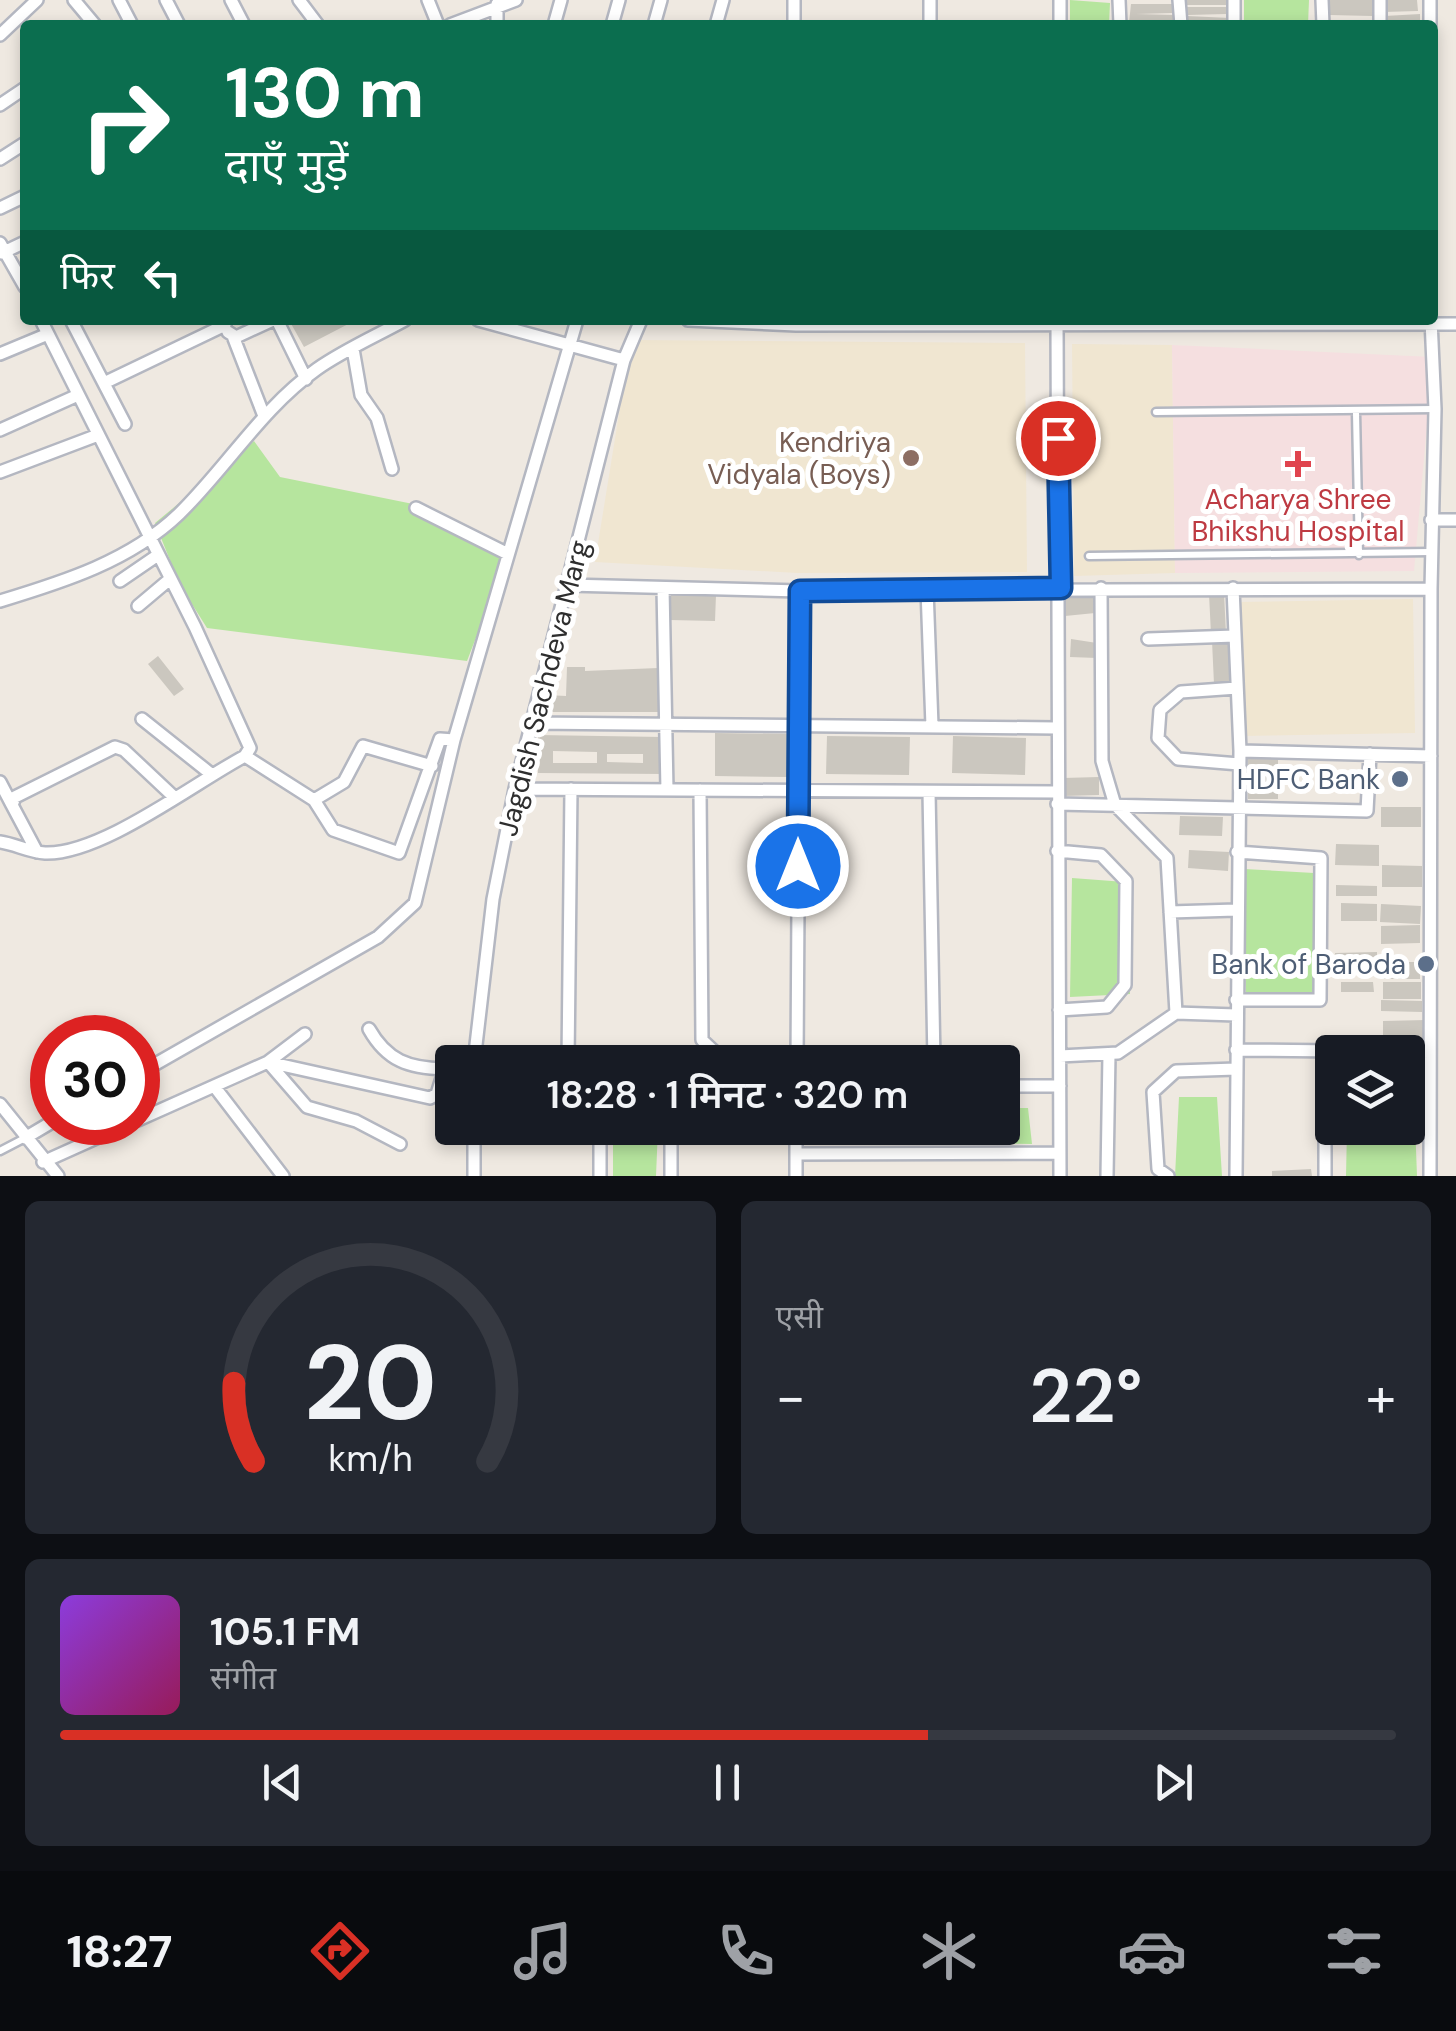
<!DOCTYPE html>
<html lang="hi">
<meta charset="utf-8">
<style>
:root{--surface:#171b24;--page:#242831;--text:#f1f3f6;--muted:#9ea1a6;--line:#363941;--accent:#d93025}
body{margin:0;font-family:"DM Sans","Noto Sans Devanagari",sans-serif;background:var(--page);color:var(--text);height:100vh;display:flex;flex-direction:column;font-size:38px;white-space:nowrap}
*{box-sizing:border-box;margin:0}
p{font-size:32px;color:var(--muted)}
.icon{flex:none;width:55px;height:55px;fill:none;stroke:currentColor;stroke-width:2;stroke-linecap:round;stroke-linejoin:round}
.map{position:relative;height:1176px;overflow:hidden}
.details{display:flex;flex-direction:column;gap:25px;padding:25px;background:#0d0f14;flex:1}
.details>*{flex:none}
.guide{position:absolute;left:20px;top:20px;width:1418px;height:305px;border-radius:10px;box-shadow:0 5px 15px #0003;background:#0b6e4f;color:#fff;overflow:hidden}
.fabs{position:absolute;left:1315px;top:1035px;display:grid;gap:20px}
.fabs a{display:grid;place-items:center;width:110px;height:110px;border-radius:10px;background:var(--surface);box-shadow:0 5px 15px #0003;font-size:50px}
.speed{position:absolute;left:30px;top:1015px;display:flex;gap:20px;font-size:50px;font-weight:700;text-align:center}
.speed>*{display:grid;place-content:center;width:130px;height:130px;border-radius:50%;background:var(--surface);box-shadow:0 5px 15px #0003;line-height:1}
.speed .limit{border:15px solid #d22;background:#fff;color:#111}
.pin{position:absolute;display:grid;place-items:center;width:85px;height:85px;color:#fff;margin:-42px;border:5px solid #fff;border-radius:50%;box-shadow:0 2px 10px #0007}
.me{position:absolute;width:110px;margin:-55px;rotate:0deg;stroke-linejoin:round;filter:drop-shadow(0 0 8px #0008)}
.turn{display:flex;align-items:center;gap:35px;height:210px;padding:0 40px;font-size:45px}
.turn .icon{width:130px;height:130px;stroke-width:2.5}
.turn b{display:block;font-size:70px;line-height:85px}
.then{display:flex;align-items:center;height:95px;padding:0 40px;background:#0003;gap:20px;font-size:38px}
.big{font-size:75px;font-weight:600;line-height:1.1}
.details .widget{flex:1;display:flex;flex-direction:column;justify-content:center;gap:15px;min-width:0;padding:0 35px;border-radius:15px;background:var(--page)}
.details .dial{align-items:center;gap:0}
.dial svg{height:260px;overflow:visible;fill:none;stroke:var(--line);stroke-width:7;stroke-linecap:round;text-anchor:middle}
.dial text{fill:var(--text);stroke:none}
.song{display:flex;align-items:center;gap:30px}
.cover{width:120px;height:120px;border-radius:15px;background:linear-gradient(135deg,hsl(270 70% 55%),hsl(330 70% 35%))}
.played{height:10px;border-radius:5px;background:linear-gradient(90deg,var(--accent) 65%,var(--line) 65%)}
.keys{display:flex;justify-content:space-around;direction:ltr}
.heat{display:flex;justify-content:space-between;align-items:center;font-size:55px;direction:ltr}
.details .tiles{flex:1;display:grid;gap:25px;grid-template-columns:1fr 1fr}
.widget:last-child{grid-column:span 2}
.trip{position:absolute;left:435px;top:1045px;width:585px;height:100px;border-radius:10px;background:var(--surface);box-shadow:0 5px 15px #0003;font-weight:600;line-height:100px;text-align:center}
.menu{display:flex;height:160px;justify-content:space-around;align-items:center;background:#090b0e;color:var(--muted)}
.menu .icon{width:70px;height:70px}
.menu .current{color:var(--accent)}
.menu b{font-size:45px;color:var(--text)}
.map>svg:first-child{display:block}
.education{fill:#f0e6d1}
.medical{fill:#f5dfe0}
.green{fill:#b6e59e}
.building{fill:#cbc7bf;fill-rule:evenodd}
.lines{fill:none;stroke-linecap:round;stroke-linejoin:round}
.lane-casing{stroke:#b4b7c1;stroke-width:11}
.street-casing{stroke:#b4b7c1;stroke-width:16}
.lane{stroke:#fff;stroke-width:6}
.street{stroke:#fff;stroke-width:11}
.route-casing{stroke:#114b97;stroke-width:25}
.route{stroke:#1a73e8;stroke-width:18}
.education-dot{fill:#8d6e63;stroke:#fff;stroke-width:4}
.health-dot{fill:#e0444e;stroke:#fff;stroke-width:4}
.service-dot{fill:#5c6f8a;stroke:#fff;stroke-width:4}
.labels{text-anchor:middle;stroke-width:10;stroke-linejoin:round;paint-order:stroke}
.education-label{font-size:28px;fill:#785e54;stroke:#fff;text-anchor:end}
.health-label{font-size:28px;fill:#be3a42;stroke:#fff}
.street-label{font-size:28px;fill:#2e2e2e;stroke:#fff}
.service-label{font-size:28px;fill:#4e5e75;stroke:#fff;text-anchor:end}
</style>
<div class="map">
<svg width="1456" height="1176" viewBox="0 0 1456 1176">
<rect width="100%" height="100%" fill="#efe9e1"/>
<!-- education -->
<path class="education" d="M631,340l394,3 2,229 -229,1 -203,-11z
M1072,344l100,1 3,228 -101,3z
M1413,599l2,134 -175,3 -2,-134z"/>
<!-- medical -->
<path class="medical" d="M1172,345l261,12 -19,214 -239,2z"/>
<!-- green -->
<path class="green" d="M1070,0l40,3 -1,22h-39z
M1244,0h65l-1,25h-64z
M254,441l26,36 143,29 86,46 -42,109 -260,-33 -27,-43 -25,-62z
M1244,869l70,4 3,122 -71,5z
M1072,878l53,4 5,112 -60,3z
M1179,1097h38l5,79h-47z
M1003,1108h25l4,36 -212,-2v-14h182z
M1408,1122h7l2,54h-71l1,-48h61z
M613,1128h45l-2,48h-43z"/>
<!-- building -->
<path class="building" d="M1186,0h41v5h-41z
M1330,0h43v16l-43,-1z
M1383,0h34l1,11 -34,1z
M1131,4h42v9l-37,1 39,1 -1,9 -45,-1z
M1187,7h40v7l-40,1z
M1420,14v11h-34l-1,-9z
M1187,16l43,2v7l-44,-1z
M289,320h67l-52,27z
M1224,593l2,41h-15l-2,-40z
M671,594l45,1 -1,26 -45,-1z
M1065,595l30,1v17l-30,3z
M1071,639l26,4v15l-27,-1z
M1229,640l2,43 -17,1 -2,-43z
M158,656l26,33 -10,7 -26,-32z
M567,667h18v4l73,-3 1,44h-113v-17l20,1z
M715,733l76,1 -1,43 -75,-1z
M538,735l125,2v37l-125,-1zM553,751l44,1v11h-44zM607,754h36v9l-36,-1z
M827,736l83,1 -1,38 -83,-1z
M953,736l73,2 -1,37 -73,-2z
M1248,757h30v42h-30z
M1099,777v18l-36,1v-18z
M1381,807h40v20h-40z
M1180,816l43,1 -1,19 -43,-1z
M1336,844l43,1v21l-44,-1z
M1189,850l40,2 -1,19 -40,-3z
M1382,865l40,1v21h-40z
M1336,885l41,1v10h-41z
M1341,903l36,1v17h-36z
M1381,904l40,2 -1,18 -40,-2z
M1420,925v18l-39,1v-18z
M1377,952v8l-25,1 24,1v10h-40l-1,-19z
M1384,962h36v17h-36z
M1341,982h32l1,10h-33z
M1383,982h38v17h-38z
M1381,1000l41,1v11l-41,-1z
M1426,1020v20l-43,1v-20z
M1311,1169l1,7h-40v-5z"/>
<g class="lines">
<!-- lane casing -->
<g class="lane-casing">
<path id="lane" d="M1156,412l278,-3
M1356,413l3,142
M1089,556l342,-4
M0,1151l25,-13"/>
</g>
<!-- street casing -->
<g class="street-casing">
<path id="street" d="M74,0l21,25
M119,0l13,25
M166,0l13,25
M231,0l13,25
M299,0l19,25
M428,0l10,25
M794,0v25
M1119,0l1,25
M1179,0l2,25
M1322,0l1,25
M1430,0v25
M450,25l66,-25
M497,25v-21
M554,25l7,-25
M612,25l7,-25
M654,25l7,-25
M716,25l7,-25
M930,25v-25
M1060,25v-25
M1234,25v-25
M1380,25v-25
M0,35l37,-35
M0,105l25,-17
M0,159l25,-16
M0,208l25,-12
M0,243l25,44
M2,253l23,-11
M71,320l54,104
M277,320l29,59
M478,320l146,40
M688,320l108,5 660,-1
M1057,320l3,856
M1431,320l4,89 -4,180
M228,332l8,5 37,-17
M233,336l31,80
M353,349l8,46 16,23 15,51
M0,354l48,-20
M104,383l121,-58
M0,430l78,-35
M0,472l98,-37
M416,508l92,46
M1431,520h25
M120,581l38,-26
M568,585l232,6 631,-2 -1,587
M663,588l4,202
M1233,588l7,163 -4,425
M927,589l5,137
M0,601c63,-19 130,-40 179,-87 48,-47 83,-106 138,-145 27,-19 59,-33 88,-49
M138,606l32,-27
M1148,639l87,-3
M1237,688l-56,4 -21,18 -2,28 20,21 61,5
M142,719l69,55
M532,723l524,5
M1240,751l191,5
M245,756l69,44 19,30 66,23 41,-114 14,1
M0,782l12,23
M515,789l542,3
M700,790l2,250 16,15 79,1
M929,792l5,270
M314,800l30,-18 19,-36 69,20
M1057,804l310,7 3,-57
M0,842c15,2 29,10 45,11 56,2 149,-70 200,-97l5,-8 -55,-121 -154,-307
M1057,851l44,4 25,26 -1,104 -18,22 -48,3
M37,852l-25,-47 3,-8 100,-50 9,3 50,47
M1170,912l66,-2
M1236,1000h84l1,-142 -84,-6
M1176,1013l60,2
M369,1029c18,32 40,39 75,40
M305,1034l-37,28 39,45 49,14 44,23
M1236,1050l194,2
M1060,1056l58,-3 58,-40 -9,-155 -52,-53 -13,-44 -1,-173
M474,1062l19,-163 22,-110 109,-429 17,-40
M568,1062l3,-273
M797,1062l3,-471
M138,1074l240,-137 37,-34 39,-163 123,-420
M214,1086l69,90
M1002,1086h58
M1408,1099l22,-1
M0,1104l58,72
M138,1120l130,-58 162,36 7,-4 9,-29 8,-7 63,4
M25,1138l27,-16
M796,1154l263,-1
M43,1162l89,-40
M474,1176v-48
M600,1176v-48
M671,1176v-48
M796,1176v-48
M1107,1176l2,-122
M1168,1176l-10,-7 -5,-77 23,-21 60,-2
M1325,1176v-77h7"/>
</g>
<!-- lane -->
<use href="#lane" class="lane"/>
<!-- street -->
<use href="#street" class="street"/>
</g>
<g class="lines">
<!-- route casing -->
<g class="route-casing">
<path id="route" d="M798,866l2,-275 261,-3 -3,-150"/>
</g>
<!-- route -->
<use href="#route" class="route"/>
</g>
<!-- markers -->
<circle class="education-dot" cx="911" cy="458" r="10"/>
<path class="health-dot" d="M1293 449h10v10h10v10h-10v10h-10v-10h-10v-10h10z"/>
<g class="service-dot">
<circle cx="1400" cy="779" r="10"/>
<circle cx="1426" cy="964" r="10"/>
</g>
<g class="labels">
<!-- education labels -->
<g class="education-label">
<text x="891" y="452">Kendriya<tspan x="891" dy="32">Vidyala (Boys)</tspan></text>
</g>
<!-- health labels -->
<g class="health-label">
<text x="1298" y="509">Acharya Shree<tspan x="1298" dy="32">Bhikshu Hospital</tspan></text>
</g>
<!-- street labels -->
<g class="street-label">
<text transform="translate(543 688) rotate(-76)" y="10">Jagdish Sachdeva Marg</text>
</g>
<!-- service labels -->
<g class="service-label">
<text x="1380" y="789">HDFC Bank</text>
<text x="1406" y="974">Bank of Baroda</text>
</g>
</g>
</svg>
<div class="fabs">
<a><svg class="icon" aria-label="layers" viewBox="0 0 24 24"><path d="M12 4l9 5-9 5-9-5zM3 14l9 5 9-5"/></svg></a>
</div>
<div class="speed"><div class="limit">30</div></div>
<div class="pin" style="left:1058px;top:438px;background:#d93025"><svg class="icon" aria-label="arrive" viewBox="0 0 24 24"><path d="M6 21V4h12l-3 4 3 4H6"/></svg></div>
<svg class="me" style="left:798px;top:866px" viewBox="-20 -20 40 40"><circle r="17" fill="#1a73e8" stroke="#fff" stroke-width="3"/><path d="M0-11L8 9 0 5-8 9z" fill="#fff"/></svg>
<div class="trip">18:28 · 1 मिनट · 320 m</div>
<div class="guide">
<div class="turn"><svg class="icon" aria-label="right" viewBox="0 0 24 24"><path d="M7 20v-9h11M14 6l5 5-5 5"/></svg><div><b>130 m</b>दाएँ मुड़ें</div></div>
<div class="then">फिर<svg class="icon" aria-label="left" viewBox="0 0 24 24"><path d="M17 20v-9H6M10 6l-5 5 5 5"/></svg></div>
</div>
</div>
<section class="details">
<div class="tiles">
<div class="widget dial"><svg viewBox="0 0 100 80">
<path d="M14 69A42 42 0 1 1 86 69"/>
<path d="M14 69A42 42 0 0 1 8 45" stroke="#d93025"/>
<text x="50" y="56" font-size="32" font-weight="700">20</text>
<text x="50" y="72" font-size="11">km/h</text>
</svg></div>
<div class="widget"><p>एसी</p>
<div class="heat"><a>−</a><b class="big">22°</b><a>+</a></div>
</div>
<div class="widget">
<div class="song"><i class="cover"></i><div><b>105.1 FM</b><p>संगीत</p></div></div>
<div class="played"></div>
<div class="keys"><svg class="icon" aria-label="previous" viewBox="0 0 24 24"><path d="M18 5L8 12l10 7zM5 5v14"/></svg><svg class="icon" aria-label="pause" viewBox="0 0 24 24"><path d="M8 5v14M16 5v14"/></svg><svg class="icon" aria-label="next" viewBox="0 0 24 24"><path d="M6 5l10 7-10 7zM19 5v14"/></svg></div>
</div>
</div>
</section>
<nav class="menu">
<b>18:27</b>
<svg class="icon current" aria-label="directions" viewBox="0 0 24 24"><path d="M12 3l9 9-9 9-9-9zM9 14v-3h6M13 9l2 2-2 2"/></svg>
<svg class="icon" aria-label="music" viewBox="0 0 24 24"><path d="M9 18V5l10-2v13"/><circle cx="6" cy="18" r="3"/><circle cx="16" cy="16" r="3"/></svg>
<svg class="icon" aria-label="phone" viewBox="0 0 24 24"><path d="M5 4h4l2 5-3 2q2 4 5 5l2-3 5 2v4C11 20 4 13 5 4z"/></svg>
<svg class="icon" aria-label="climate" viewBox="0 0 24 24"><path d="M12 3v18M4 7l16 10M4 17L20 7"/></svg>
<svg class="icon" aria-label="car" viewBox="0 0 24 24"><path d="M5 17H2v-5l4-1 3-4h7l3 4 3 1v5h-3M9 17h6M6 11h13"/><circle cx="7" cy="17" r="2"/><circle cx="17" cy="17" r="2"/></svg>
<svg class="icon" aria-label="filters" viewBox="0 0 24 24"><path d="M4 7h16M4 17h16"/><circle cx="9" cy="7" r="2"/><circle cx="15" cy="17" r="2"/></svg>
</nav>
